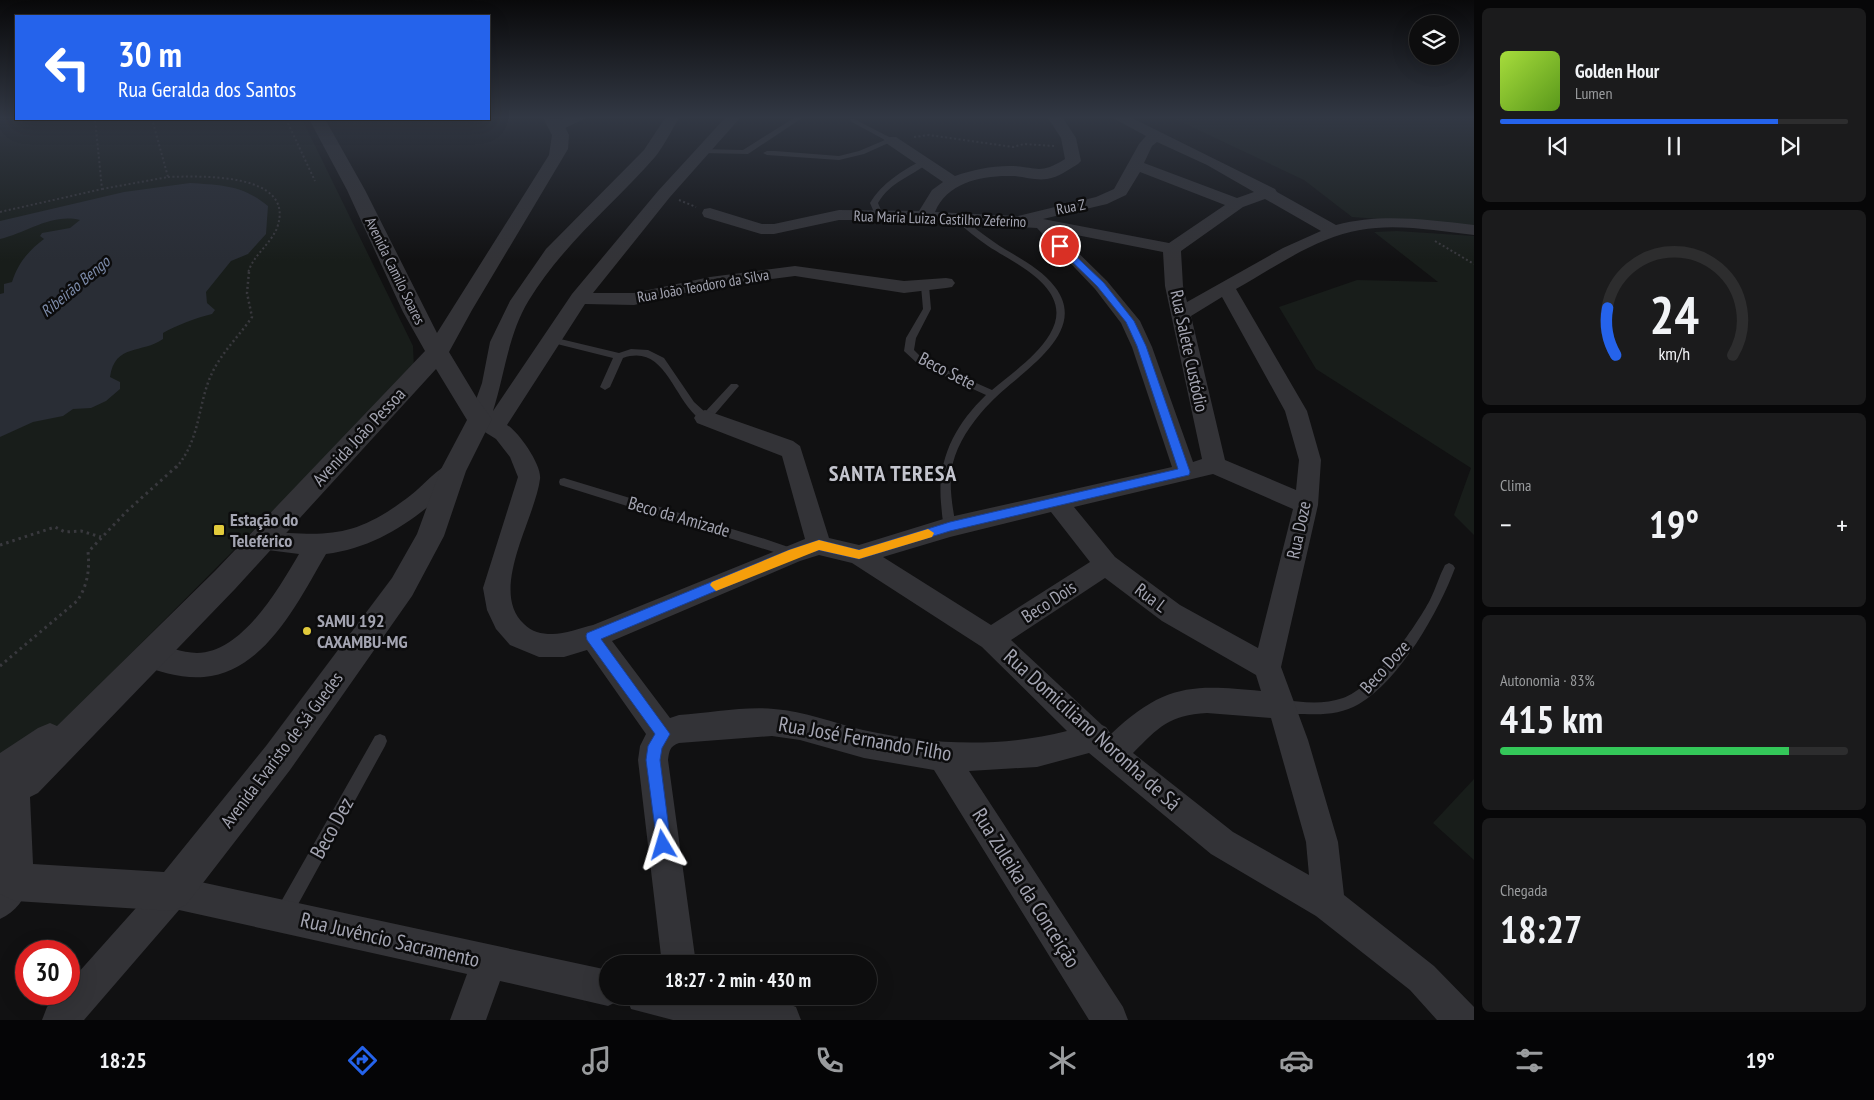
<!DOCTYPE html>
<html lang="pt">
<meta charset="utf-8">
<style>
:root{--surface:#0d0d0e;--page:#1b1b1c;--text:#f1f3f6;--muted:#9a9c9e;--line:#2d2d2e;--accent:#2563eb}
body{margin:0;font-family:"PT Sans Narrow",sans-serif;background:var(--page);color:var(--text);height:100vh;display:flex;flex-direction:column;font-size:19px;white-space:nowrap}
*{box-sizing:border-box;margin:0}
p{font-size:16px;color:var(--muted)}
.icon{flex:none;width:28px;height:28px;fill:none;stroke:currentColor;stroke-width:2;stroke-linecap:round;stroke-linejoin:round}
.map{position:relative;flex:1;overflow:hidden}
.sheet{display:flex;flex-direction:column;gap:8px;padding:8px;background:#070708;width:400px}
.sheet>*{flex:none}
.hud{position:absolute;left:15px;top:15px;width:475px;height:105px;border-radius:0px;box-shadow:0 5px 20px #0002,0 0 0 1px var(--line);background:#2563eb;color:#fff;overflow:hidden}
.buttons{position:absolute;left:1409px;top:15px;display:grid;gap:10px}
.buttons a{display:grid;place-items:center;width:50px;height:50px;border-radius:50%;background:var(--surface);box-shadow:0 5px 20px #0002,0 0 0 1px var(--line);font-size:25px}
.speed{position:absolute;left:15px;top:940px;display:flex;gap:10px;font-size:25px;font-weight:700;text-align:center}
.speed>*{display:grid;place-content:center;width:65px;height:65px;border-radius:50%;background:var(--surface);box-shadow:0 5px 20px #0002,0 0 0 1px var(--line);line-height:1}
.speed .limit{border:8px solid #d22;background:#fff;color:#111}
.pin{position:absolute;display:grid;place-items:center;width:42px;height:42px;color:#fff;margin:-21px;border:2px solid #fff;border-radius:50%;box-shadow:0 1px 5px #0007}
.me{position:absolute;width:55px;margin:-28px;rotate:353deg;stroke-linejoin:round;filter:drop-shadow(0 0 4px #0008)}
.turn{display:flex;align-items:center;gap:18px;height:105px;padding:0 20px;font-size:22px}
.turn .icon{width:65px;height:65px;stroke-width:2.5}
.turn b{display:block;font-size:35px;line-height:42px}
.big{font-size:38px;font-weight:800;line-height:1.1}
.sheet .card{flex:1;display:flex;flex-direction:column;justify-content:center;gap:8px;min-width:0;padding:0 18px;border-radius:8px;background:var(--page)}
.sheet .dial{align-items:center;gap:0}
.dial svg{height:130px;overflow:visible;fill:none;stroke:var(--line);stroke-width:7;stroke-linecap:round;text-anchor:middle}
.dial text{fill:var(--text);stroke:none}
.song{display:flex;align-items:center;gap:15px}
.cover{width:60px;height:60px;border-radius:8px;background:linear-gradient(135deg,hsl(80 70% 55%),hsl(90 70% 35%))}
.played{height:5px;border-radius:2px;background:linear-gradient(90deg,var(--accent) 80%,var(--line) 80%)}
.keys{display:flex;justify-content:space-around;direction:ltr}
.heat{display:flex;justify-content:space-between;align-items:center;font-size:28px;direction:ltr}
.charge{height:8px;border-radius:4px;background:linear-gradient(90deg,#34c759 83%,var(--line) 0)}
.trip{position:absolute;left:599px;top:955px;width:278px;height:50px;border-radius:25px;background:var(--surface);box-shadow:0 5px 20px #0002,0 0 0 1px var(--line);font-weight:800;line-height:50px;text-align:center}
.menu{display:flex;height:80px;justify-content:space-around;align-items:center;background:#050506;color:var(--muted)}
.menu .icon{width:35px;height:35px}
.menu .selected{color:var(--accent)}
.menu b{font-size:22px;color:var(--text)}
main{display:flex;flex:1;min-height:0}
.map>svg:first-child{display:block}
.green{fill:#181d1a}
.water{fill:#292d35}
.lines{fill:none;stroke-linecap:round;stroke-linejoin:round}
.path-far2{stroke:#39393e;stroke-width:2;stroke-dasharray:2 2.5;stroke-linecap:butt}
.path-far1{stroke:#39393e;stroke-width:2.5;stroke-dasharray:2 3;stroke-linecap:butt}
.path{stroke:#39393e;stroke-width:3;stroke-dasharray:2.5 4;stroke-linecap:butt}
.service{fill:#333337;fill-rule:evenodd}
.minor{fill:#333337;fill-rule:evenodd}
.tertiary{fill:#333337;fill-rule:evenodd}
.route{fill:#2563eb;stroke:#184099}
.slow{fill:#f59e0b}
.poi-dot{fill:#e1ca3b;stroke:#0c0c0d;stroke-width:2}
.labels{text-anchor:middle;stroke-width:5;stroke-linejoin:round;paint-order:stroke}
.far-street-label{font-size:15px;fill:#a4a5b2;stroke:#0c0c0d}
.far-water-label{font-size:16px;font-style:italic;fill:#7d8cab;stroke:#0c0c0d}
.street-label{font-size:18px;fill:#a4a5b2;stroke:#0c0c0d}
.poi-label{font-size:18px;font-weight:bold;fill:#a4a5b2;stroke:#0c0c0d;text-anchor:start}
.near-street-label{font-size:21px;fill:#a4a5b2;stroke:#0c0c0d}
.district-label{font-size:22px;font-weight:bold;letter-spacing:1px;fill:#c4c5ce;stroke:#0c0c0d}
</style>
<main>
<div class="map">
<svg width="1474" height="1020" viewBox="0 0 1474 1020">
<rect width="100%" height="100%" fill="#111112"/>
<!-- green -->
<path class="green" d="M0,118l302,1 111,227 1,23 -365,367 -49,26z
M1173,118h301v108l-122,-9 -48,-37z
M1397,231l77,5v299l-20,-20 17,-47 -155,-99 -37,-62 78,-27 81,2 -64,-50z
M1474,779v81l-41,-37z"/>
<!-- water -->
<path class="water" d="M190,183c31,2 53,2 78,23l-2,28 -18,20 -17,7 -25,31 1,11 8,7 -3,4c-14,3 -37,12 -49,19v6c-21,15 -48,4 -53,38l10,5v7l-14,12 -15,7 -18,1 -10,7 -30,6 -33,15v-143l4,-1v-9l8,-2c6,-19 17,-32 32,-43l-4,-3 2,-3 28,-5 10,-8c-29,-7 -53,13 -80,19v-18l124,-29z"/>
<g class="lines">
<!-- path-far2 -->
<path class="path-far2" d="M286,119l29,62
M914,137l15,-2 84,12 11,-3 30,2
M168,177c32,-1 129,-5 109,51 -7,17 -24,27 -29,45
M102,189l66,-12 -16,-58
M679,200l17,7
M0,212l102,-23 -7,-70
M1435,241l39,23"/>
<!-- path-far1 -->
<path class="path-far1" d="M176,468c26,-31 21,-65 37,-97 10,-20 27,-36 39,-54l-5,-24 2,-21"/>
<!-- path -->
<path class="path" d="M0,545l55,-18 10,5 16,-1 20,6
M0,666l77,-65c10,-14 13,-31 11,-49l39,-41 50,-45"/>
<!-- service -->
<path class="service" d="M794,118h8l-54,36 -46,-1 -4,-2 4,-2 41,1z
M851,118l3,1 41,21 -31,14 -25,6 -72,-5 -4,-2 4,-2h8l64,5 20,-5 26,-11 -35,-19z
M922,160l7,2c-19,16 -37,18 -51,41l5,12 -7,2 -6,-14c13,-21 31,-31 52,-43z
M955,216h6c10,9 21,18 33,26 20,14 45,24 61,45 36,47 -37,86 -64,115 -15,15 -29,34 -36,54 -8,22 -3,48 1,71l-2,3h-8c-4,-8 -4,-18 -5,-27 -4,-44 14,-78 45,-108l-68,-31 -14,-13 2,-13 17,-29 -2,-23 4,-3 4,3 2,23 -15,29 -2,12 10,10 68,30c20,-17 44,-33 58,-56 26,-44 -33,-69 -62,-88 -12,-8 -22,-17 -33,-26z
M552,337l67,16 12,-4 17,1 16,8 30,44 11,10 26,-28h6l2,2 -30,35c-7,1 -9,-2 -14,-6 -23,-22 -32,-71 -72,-57l-13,29 -5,3 -5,-3 13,-29 -64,-16v-4z
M564,478l201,61 32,11 2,3 -2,3 -4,2 -233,-73 -1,-3 1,-3z
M1449,563l4,2 2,3c-16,43 -55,112 -96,136 -17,10 -36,11 -55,10 -9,0 -19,0 -27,-4l-2,-4 2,-4 5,-2c20,2 41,5 61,-2 30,-10 72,-70 87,-98 6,-12 9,-24 15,-35z
M380,734l5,2 2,5 -2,5 -95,173 -6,2 -6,-2 -2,-6 2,-6 97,-171z"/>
<!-- minor -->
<path class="minor" d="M565,118h21l-23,11h-10l-2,-3z
M665,118h14c-8,13 -15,28 -24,39 -43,49 -91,86 -126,143 -21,34 -24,74 -36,111l79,-117 86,-103 67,-73h15l-70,79 -77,96h41l76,-16 85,-11 109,15 42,-3 6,1 3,4 -3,4 -6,1 -42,5 -109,-17 -85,11 -76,18 -49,-1 -78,121c11,6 35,40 33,54 -5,40 -52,112 -16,145 8,8 17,10 28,10 14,0 27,-6 41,-9l212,-86 -23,-83 -85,-33 -3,-5 3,-5 8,-3 88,31 7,5 29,92 30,7 91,-28 222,-50 -40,-120 -11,-24 -26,-34 -58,-61 -129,-8h-69l-65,14h-13l-57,-17 -2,-4 2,-4 6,-1 52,16h12l65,-14 80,1 13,-21 11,-8 -57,-39 -2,-3 2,-3h10l59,39c17,-6 36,-10 54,-10 28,0 29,10 56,-7l-4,-21 -13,-20h15l13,20 5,23 -3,3c-10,6 -19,13 -31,15 -12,2 -24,-3 -35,-3 -29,-1 -65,6 -77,36l83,4 78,-19 18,-8 25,-45 7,-8 -33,-18h19l143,71 2,3 59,33c46,-12 91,-5 138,0v10c-37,-4 -77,-12 -114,-5 -44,7 -86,38 -124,59l71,122 14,49 -3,45 -37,162 27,73 30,102 6,53 90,71 40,41v13h-37l-27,-30 -94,-74 -105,-62 -122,-101 -52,14 -68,4 154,236 5,13h-39l-155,-250 -70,-12 -64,-18 -28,-4 -93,7c-9,3 -10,8 -11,17l28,204h-34l-24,-204 2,-14 6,-12 -59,-84 -23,7h-25l-29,-12 -14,-16 -9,-19 -4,-22 35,-111 -8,-20 -14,-18 -24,-15 -3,-5 13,-36 8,-41 20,-41 36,-52 98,-99zM1157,142l50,23 47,27 -17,6 -93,-35 8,-17zM1140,172l85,33 -56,38 -126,-24 64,-15 19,-9zM1265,199l56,32 -38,17 -96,54 -4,-16 -2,-35 62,-44zM1056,231l107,21 2,34 37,173 -9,3 -41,-115 -12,-26 -33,-40zM1222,297l63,114 14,49 -3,30 -71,-30 -34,-144zM1213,474l80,35 -35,139 -78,-43 -65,-48 -41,-50zM1051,512l39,50 -99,63 -108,-68 67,-20zM819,555l33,8 130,84 85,84c-67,17 -137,14 -204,-1 -30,-7 -58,-19 -89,-21 -28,-3 -66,4 -95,6l-9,3 -58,-77 188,-80zM1105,578l57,43 94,54 5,16c-69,-7 -97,-7 -150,43l-5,-7 -4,-2 -91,-85zM1207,713l64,5 35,124 3,33 -76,-43 -100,-79c26,-26 36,-38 74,-40z
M453,462l8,3 3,6 -3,6c-39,38 -80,70 -135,77 -27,46 -61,118 -122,123 -21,2 -44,-5 -64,-12l-4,-9 4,-9c18,-6 38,6 57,6 45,0 82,-65 102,-99l-46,-6 -3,-7 3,-7 9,-3c67,5 92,8 149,-36 13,-10 26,-27 42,-33z
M15,866l12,4 4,12c-6,16 -15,30 -31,37v-44l3,-5z
M173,876l435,94v26h14l-2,4 -12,6 -108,-25 -14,39h-36l17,-46 -288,-64 -95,110h-42l5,-13 12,-13h10v-11l92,-103z
M626,996h102l55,6 13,5 5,13h-128l-42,-11z"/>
<!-- tertiary -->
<path class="tertiary" d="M543,118l18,1 8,16 -1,14 -96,161 -23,42 29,48 14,19 -26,52 -22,65 -32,60 -122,174 -104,135 -13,6 -158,-10 -15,-7v-141l38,-25 12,-5 7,3 158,-155 210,-220 -22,-39 -56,-122 -38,-71h16l40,71 72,143 112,-178 3,-20zM436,369l31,51 -27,51 -23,63 -25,44 -126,168 -102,126 -131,-8 -3,-67 8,-4 197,-204z"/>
</g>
<!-- sky -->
<linearGradient id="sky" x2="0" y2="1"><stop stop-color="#09090a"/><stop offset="0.45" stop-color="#323844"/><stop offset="1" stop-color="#323844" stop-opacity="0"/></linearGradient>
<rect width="1474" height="261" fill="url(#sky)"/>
<!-- route -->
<path class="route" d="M1058,244h5l41,39 30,38 12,25 44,126 -1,3 -239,56 -91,28 -40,-9 -22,7 -196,82 69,95 -8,14 -2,12 11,85 -2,6 -6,2 -5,-2 -12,-91 2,-14 7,-12 -68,-94 -1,-4 1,-3 202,-83 30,-10 40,10 91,-28 228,-53 -41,-123 -11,-24 -29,-36 -39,-38z"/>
<!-- slow -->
<path class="slow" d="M928,529l6,4 -2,4 -73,22 -40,-9 -103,41 -6,-6 2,-3 77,-32 30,-10 40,10z"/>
<!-- markers -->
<g class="poi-dot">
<rect x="213" y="524" width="12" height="12" rx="2.5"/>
<circle cx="307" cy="631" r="5"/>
</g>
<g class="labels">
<!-- far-street labels -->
<g class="far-street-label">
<text transform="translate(1071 207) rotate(-11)" y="5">Rua Z</text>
<text transform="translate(940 219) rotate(2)" y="5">Rua Maria Luiza Castilho Zeferino</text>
<text transform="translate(395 271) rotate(64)" y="5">Avenida Camilo Soares</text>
<text transform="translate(703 286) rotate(-10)" y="5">Rua João Teodoro da Silva</text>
</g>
<!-- far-water labels -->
<g class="far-water-label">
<text transform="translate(75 286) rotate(-40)" y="6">Ribeirão Bengo</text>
</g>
<!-- street labels -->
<g class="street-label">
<text transform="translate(1189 351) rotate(78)" y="6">Rua Salete Custódio</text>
<text transform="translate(947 371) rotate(27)" y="6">Beco Sete</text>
<text transform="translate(359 437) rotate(-47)" y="6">Avenida João Pessoa</text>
<text transform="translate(679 517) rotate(16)" y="6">Beco da Amizade</text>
<text transform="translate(1299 530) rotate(-78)" y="6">Rua Doze</text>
<text transform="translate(1151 598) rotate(37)" y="6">Rua L</text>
<text transform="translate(1049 602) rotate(-33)" y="6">Beco Dois</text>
<text transform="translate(1385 667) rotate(-48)" y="6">Beco Doze</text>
<text transform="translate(282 750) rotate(-53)" y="6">Avenida Evaristo de Sá Guedes</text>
</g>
<!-- poi labels -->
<g class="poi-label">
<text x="230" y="526">Estação do<tspan x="230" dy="21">Teleférico</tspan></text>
<text x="317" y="627">SAMU 192<tspan x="317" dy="21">CAXAMBU-MG</tspan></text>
</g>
<!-- near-street labels -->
<g class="near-street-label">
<text transform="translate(1092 730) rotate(42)" y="7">Rua Domiciliano Noronha de Sá</text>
<text transform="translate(865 739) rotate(10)" y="7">Rua José Fernando Filho</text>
<text transform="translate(332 828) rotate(-61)" y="7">Beco Dez</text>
<text transform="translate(1026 888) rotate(58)" y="7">Rua Zuleika da Conceição</text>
<text transform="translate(390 940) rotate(13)" y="7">Rua Juvêncio Sacramento</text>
</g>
<!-- district labels -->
<g class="district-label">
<text x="893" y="481">SANTA TERESA</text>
</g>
</g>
</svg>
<div class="buttons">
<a><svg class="icon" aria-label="layers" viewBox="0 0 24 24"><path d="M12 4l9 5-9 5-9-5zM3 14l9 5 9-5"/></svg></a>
</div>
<div class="speed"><div class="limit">30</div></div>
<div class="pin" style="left:1060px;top:246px;background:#d93025"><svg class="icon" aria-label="arrive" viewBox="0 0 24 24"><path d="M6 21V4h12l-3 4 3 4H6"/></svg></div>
<svg class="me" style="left:663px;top:845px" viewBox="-20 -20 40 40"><path d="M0-17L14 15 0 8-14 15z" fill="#2563eb" stroke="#fff" stroke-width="4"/></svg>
<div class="trip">18:27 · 2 min · 430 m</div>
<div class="hud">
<div class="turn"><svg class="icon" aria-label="left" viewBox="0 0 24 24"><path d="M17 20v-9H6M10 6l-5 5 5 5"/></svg><div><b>30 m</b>Rua Geralda dos Santos</div></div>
</div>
</div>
<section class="sheet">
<div class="card">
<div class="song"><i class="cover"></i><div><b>Golden Hour</b><p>Lumen</p></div></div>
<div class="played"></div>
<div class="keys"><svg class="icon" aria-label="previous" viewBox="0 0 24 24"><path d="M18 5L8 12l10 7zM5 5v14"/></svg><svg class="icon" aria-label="pause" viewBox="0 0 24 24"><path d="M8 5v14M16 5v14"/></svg><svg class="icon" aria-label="next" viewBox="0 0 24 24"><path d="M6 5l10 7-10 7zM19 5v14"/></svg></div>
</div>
<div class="card dial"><svg viewBox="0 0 100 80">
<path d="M14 69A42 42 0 1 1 86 69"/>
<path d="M14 69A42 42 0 0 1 9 40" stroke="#2563eb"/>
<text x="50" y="56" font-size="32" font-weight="700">24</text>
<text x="50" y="72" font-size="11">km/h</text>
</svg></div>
<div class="card"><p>Clima</p>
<div class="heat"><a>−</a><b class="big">19°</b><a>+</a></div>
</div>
<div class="card"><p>Autonomia · 83%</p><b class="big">415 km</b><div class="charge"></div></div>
<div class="card"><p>Chegada</p><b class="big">18:27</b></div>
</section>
</main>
<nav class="menu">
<b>18:25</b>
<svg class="icon selected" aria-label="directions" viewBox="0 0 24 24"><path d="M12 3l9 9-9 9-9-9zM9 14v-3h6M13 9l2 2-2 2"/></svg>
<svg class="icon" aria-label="music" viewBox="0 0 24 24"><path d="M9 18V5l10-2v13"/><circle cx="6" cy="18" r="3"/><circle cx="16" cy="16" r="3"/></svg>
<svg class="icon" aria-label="phone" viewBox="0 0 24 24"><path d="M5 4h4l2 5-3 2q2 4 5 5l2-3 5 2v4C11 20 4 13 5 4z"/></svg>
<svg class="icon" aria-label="climate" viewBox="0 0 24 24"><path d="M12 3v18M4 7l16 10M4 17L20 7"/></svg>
<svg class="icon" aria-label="car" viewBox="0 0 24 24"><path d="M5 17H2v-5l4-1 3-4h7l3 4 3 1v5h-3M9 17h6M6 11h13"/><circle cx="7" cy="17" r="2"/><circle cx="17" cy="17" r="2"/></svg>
<svg class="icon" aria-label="filters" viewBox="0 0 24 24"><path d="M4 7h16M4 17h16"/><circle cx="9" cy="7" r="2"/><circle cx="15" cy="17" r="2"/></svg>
<b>19°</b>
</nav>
